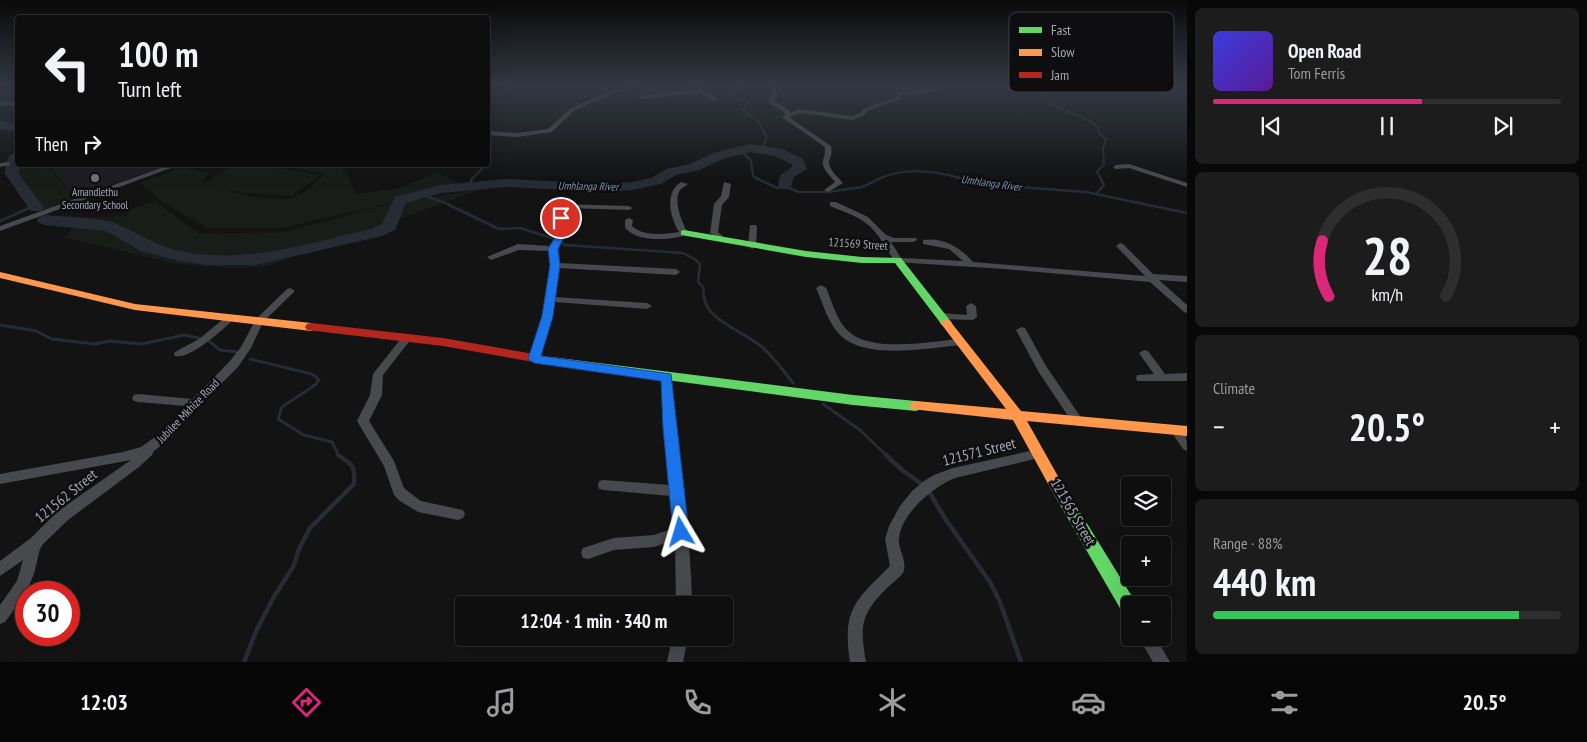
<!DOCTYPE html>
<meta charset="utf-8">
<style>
:root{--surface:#0e0e0e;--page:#1c1c1c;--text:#f1f3f6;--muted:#9b9c9e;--line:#2e2e2e;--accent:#db2777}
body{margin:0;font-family:"PT Sans Narrow",sans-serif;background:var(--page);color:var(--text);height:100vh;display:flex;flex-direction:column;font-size:19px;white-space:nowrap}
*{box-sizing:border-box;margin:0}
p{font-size:16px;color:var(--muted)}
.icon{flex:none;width:28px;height:28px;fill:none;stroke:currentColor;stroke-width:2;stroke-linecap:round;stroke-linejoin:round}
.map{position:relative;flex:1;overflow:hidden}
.sheet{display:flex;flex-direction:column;gap:8px;padding:8px;background:#080808;width:400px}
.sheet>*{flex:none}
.guide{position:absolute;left:15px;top:15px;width:475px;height:152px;border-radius:5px;box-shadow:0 5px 20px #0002,0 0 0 1px var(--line);background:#0e0e0e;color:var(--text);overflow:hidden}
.controls{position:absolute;left:1121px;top:476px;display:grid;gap:10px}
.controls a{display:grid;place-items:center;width:50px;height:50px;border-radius:5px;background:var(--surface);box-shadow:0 5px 20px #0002,0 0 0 1px var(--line);font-size:25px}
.speed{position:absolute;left:15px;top:581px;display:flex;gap:10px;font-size:25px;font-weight:700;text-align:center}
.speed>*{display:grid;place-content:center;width:65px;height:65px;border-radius:50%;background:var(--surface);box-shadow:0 5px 20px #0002,0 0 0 1px var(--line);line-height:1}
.speed .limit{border:8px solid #d22;background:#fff;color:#111}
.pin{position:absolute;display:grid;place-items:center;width:42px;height:42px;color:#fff;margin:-21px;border:2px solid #fff;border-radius:50%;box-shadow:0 1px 5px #0007}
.me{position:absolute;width:55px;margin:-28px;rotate:353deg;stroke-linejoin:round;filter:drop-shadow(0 0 4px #0008)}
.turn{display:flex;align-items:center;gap:18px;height:105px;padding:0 20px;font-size:22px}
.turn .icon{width:65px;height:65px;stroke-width:2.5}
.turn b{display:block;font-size:35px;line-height:42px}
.then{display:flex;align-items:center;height:48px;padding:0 20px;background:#0003;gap:10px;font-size:19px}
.big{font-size:38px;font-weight:600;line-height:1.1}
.sheet .widget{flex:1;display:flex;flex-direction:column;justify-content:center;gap:8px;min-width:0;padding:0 18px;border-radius:8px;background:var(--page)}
.sheet .dial{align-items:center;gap:0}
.dial svg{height:130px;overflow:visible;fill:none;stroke:var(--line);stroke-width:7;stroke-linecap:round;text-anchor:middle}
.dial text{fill:var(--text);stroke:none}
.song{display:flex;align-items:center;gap:15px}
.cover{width:60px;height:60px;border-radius:8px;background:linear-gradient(135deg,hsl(240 70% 55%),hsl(270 70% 35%))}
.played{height:5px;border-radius:2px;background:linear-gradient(90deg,var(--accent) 60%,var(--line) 60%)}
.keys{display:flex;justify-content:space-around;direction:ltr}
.heat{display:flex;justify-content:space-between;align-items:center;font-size:28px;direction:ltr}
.charge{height:8px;border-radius:4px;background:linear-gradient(90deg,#34c759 88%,var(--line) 0)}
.trip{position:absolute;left:455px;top:596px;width:278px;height:50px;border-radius:5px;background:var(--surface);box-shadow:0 5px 20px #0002,0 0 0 1px var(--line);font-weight:600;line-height:50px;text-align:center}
.menu{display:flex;height:80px;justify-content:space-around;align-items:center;background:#060606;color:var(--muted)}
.menu .icon{width:35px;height:35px}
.menu .current{color:var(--accent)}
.menu b{font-size:22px;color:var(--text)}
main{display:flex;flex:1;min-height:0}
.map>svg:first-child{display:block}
.built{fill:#1e1e20}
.green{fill:#181d19}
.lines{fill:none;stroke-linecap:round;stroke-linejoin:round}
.stream-far3{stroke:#272c34;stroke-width:2}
.stream-far2{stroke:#272c34;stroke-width:2.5}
.stream-far1{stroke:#272c34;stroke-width:3}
.stream{stroke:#272c34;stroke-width:4.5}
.river{fill:#272c34;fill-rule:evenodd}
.street{fill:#48494c;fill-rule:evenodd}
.fast{fill:#63d668;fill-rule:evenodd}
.slow{fill:#ff974d;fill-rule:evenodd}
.jam{fill:#b3261e;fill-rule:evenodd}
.route{fill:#1a73e8;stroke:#114b97}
.poi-dot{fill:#72747c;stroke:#0e0d0f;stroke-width:2}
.labels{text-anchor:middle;stroke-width:5;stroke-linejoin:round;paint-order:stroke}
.far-water-label{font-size:11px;font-style:italic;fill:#7d91ae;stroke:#0e0d0f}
.far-poi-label{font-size:11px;fill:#a5a8b4;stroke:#0e0d0f}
.street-label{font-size:12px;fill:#a5a8b4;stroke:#0e0d0f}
.near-street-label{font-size:15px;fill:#a5a8b4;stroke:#0e0d0f}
.key{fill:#0e0d0f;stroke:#3b3c41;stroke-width:1}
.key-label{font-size:14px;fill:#a5a8b4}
</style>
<main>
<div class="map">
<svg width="1187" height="662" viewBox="0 0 1187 662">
<rect width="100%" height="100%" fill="#131313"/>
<!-- built -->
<path class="built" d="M49,165h119l-94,33z"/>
<!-- green -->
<path class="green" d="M17,159l1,6h29l27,34 -30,11 -28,-37z
M234,165h25l62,10 -30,21 -49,-3 -21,-5c15,7 58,14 73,9 10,-2 23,-16 31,-23l-50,-9h65l8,11 8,18 44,-6 38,-16 21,13 -24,3 -37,11 -5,4 -112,25h-74l-47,-28 -21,-17 44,-16 26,7 -8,8 3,1z
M485,188l-221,79 -34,1 -54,-4 -112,-27 21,-19 42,-2 1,-6 27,-9 44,33 85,-2 98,-26z"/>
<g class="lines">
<!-- stream-far3 -->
<path class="stream-far3" d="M739,85l-3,7 -9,2 22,9 -7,7 16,11 9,16 -5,12
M1038,92l16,13 38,17 6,6 1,5 7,6 -3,10 1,16 -7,6 3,7
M488,94l18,-4 5,-5
M736,152h7l8,9 2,15 4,2
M473,178l10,-10
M881,178c22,-11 55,-7 79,0"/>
<!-- stream-far2 -->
<path class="stream-far2" d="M754,177l23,11 8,-2 13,6h29l35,-5 21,-10
M956,177l24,7 106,8 101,21
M469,186l4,-9
M420,194l25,9 54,26 21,-1 35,11
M1096,194l8,-9 -4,-8
M0,221l34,-15
M560,242l5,3 118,8 13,7 4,5 -2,17 5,5 1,11"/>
<!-- stream-far1 -->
<path class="stream-far1" d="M704,297c3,24 41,35 58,50 12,10 21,24 31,36
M0,325l36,6 16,8 43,5 14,-3 33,3 42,-9 19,4
M210,342l10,8 17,2
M250,359l62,15 7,6 -4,5 -33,22 -4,12 26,16 28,7 7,14
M823,404l37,26 27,26"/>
<!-- stream -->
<path class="stream" d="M886,455l16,15 21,15
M928,490l18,30 44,62 10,20 21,60
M244,662l13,-33 18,-34 18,-28 7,-20 10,-19 44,-44c1,-21 -1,-18 -16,-29"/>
<!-- river -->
<path class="river" d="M0,121l18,3v8l-18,-3z
M750,144l32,5 21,10 4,10 -13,8 -4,12h-10l-2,-3 2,-11 12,-8v-3l-18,-8 -24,-4 -27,7 -24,11 -23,5 -15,9 -29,6 -23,2 -103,-5 -64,6 -36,10 -11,27 -13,6 -126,29h-49l-28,-4 -38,-10 -35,-20 -61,-6 -6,-2 -2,-3 2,-3 6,-2c19,2 56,2 72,9 22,10 38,21 63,27 64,14 129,-8 191,-22l11,-5 13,-27 46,-12 65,-6 103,5 23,-2 19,-4 15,-9 24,-5 23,-11z
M18,151v14h2l-1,9 25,34 -3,3h-10l-26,-37c1,-10 1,-20 13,-23z"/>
<!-- street -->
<path class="street" d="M634,85l7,1 -36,11 -30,13 -23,22 -35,5 -29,-2v-4l29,2 31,-4 23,-21 30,-13z
M689,85h7l23,15 -5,1 -14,-8 -59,6 -3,-2 3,-2 54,-5z
M769,85h4l5,9 -4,7 15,9 1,3 9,-4 53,7 8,-3 5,-5 31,-11 2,-4 39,-5 3,2 -3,2 -35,3 -2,4 -31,11 -5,5 -11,5 -53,-7 -11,4 42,29c2,9 -1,10 -2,16 0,8 9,15 14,21l-15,9 -4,-2 11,-8c-5,-6 -14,-14 -12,-22 2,-5 2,-8 2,-13l-42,-29 -1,-1 3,-2 -1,-3 -15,-9v-6l3,-3z
M0,101l18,1v4l-18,-1z
M8,162l2,1v2l-10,2v-4z
M1129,164l58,19v4l-58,-19 -13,1 -3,-2 3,-2z
M169,165h10l-179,66v-5z
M681,182l7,2c-2,2 -5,3 -7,5 -9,10 1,34 7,44l-1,2c-18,5 -48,8 -62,-7v-8l4,-2 4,2 -1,6c11,11 33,8 47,6 -9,-15 -15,-39 2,-50z
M724,182l7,2 -2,13 -7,8 -4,27 9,8 -4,2 -13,-9 4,-29 7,-8z
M830,202h6l32,15 18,18 8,3h22l1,2 -4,2h-22l10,16 62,3 -14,-12 -26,-5v-4c20,-3 37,7 50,22l172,14 -29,-30 4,-3 3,1 30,30 34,2v6l-28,-2 28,25v8l-3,-1 -34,-30 -146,-13 -109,-7c-10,-15 -17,-31 -32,-41 -10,-7 -22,-10 -33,-15z
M562,204l67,2 4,2 -4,2 -61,-2 -3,10 2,14 -10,17 2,14 117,6 4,3 -4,3 -117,-7 -4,29 92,6 5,3 -5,3 -92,-7 -2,14 -14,43 -5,4 -5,-4c11,-34 24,-71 20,-108l-30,-1 -28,10 -4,-3 31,-13 32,2 9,-14 -2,-14z
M750,225h6l1,2 -1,19 -4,3 -4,-3z
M821,285l5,3c6,13 10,31 21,42 23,24 84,11 114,9l5,3 -5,3c-33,3 -94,15 -120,-9 -13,-12 -18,-33 -25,-48z
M290,288l5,3 -32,31 -12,26 -13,19 -34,34 -31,35 -19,15 -2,4 -13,12 -71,53 -25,24 -3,5 -6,25 -9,21 -20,27 -5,2v-19l17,-24 6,-21 -23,16v-15l31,-23 27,-27 73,-51 -131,24v-10l123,-22 18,-5 24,-17 21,-24 -48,-4 -4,-1 -2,-3 2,-3 4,-1 55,5 37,-38 11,-14 15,-28 31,-30z
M971,303l5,3 1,11 -4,3 -32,-1 -5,-3 5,-3 26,2 -1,-9z
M230,315l3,1 2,2 -2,2c-11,10 -43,40 -58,36l-1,-2 1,-2 24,-13 28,-23z
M1021,327l4,1 21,38 36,53 2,3 -2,3 -4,1 -4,-1 -36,-54 -22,-41z
M407,335l5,3 -29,37 -1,20 -13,26 25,40 10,27 6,5 11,8 42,9 2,4 -2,4 -5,2 -40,-8 -18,-11 -6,-6 -10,-29 -27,-45 13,-26 3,-21 30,-38z
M1144,350l4,1 17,23 22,-1v8h-50l-1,-3 1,-3 17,-1 -15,-21z
M667,373l4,1 1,3c5,76 19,151 20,228h-16l-1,-65 -21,7 -40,3 -26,9 -5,-1 -2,-5 2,-5 31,-10 40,-3 20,-7 -3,-32 -67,-6 -5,-1 -1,-4 1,-4 5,-1 66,5 -8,-108 1,-3z
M1176,426c11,3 11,15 11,25l-4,-2 -13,-19 2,-3z
M1039,449l4,2 2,3 -2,3 -88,21c-22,9 -54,35 -56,61 -1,11 9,23 4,34 -5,6 -12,11 -17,16 -26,26 -26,38 -20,73h-16c-8,-53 5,-61 40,-96l-5,-27 4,-13 11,-20 12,-15 12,-10 10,-6 19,-7z
M672,638h16l-5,24h-16z
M1139,638h17l14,24h-17z"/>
<!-- fast -->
<path class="fast" d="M684,230l122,21 56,6 39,1 51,65 -2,2h-8l-47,-62h-33l-56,-6 -125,-22v-4z
M551,357l302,38 63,6 5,2 1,3 -1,3 -5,2 -63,-6 -306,-41 -2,-3z
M1057,481l5,2 74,120 1,2h-7v12l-6,-2 -72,-124 -2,-4 2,-4z"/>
<!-- slow -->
<path class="slow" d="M0,272l135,32 176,19 6,4 -6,4 -176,-21 -135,-32z
M946,319l4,2 71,90 166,15v10l-160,-15 37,66 -2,4 -5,2 -5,-2 -39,-71 -102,-11 -1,-3 1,-3 5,-2 90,8 -64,-84 -2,-2z"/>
<!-- jam -->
<path class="jam" d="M311,323l132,15 108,19 6,4 -6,4 -108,-19 -136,-16 -2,-3 2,-3z"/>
</g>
<!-- sky -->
<linearGradient id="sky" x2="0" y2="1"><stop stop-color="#0a0a0a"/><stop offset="0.48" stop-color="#333944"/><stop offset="1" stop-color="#333944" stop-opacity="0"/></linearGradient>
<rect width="1187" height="178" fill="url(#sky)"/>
<!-- route -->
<path class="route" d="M561,215l5,3 1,14 -9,17 2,16 -7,51 -12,40 130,18 18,158 -3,5 -5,2 -6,-2 -2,-5 -10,-104 -2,-47 -127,-18 -6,-4 14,-43 8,-51 -2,-16 10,-17 -1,-14z"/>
<!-- markers -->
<circle class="poi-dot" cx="95" cy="178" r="5"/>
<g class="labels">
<!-- far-water labels -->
<g class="far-water-label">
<text transform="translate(991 183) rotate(8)" y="4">Umhlanga River</text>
<text transform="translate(588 186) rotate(1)" y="4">Umhlanga River</text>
</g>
<!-- far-poi labels -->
<g class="far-poi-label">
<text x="95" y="196">Amandlethu<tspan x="95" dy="13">Secondary School</tspan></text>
</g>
<!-- street labels -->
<g class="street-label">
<text transform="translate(858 244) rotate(4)" y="4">121569 Street</text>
<text transform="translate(188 411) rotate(-46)" y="4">Jubilee Mkhize Road</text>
</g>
<!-- near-street labels -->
<g class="near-street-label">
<text transform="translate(979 452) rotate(-14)" y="5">121571 Street</text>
<text transform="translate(66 496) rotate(-39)" y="5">121562 Street</text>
<text transform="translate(1073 512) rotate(60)" y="5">121565 Street</text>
</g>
</g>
<!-- legend -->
<rect x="1009" y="12" width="165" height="80" rx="8" class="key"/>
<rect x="1019" y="27" width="23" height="6" fill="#63d668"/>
<rect x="1019" y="49" width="23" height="7" fill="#ff974d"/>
<rect x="1019" y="72" width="23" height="6" fill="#b3261e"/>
<g class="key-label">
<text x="1051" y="35">Fast</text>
<text x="1051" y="57">Slow</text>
<text x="1051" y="80">Jam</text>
</g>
</svg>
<div class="controls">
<a><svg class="icon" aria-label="layers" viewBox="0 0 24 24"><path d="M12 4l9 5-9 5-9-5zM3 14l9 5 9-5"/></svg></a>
<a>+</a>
<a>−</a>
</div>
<div class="speed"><div class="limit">30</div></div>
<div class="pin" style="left:561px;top:218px;background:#d93025"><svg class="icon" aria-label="arrive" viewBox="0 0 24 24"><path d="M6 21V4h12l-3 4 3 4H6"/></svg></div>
<svg class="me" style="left:681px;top:532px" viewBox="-20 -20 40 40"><path d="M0-17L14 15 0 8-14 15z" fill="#1a73e8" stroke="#fff" stroke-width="4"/></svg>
<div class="trip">12:04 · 1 min · 340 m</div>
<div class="guide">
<div class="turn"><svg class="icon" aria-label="left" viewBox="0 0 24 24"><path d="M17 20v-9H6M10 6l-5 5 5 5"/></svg><div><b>100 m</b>Turn left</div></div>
<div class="then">Then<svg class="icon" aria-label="right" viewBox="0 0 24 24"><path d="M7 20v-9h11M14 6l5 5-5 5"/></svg></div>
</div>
</div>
<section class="sheet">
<div class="widget">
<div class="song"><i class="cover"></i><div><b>Open Road</b><p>Tom Ferris</p></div></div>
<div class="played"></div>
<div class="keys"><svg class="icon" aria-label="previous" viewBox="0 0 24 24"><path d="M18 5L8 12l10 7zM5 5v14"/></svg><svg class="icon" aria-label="pause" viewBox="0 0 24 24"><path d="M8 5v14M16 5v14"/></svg><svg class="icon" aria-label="next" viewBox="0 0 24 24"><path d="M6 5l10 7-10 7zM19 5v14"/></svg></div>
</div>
<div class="widget dial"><svg viewBox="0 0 100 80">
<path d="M14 69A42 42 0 1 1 86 69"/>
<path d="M14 69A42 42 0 0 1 10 35" stroke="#db2777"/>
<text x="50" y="56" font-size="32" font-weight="700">28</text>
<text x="50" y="72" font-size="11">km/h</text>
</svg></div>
<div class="widget"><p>Climate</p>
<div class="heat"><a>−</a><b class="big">20.5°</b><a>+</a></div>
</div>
<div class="widget"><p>Range · 88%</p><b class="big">440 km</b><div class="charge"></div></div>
</section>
</main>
<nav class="menu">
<b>12:03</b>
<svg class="icon current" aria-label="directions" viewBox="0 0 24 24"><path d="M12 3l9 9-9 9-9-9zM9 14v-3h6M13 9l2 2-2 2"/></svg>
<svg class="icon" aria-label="music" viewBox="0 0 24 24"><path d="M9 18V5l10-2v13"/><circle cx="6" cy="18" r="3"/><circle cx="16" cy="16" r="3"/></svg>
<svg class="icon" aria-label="phone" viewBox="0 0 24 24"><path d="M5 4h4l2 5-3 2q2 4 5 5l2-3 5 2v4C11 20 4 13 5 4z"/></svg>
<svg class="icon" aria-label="climate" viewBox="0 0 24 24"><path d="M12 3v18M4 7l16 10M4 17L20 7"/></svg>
<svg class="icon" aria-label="car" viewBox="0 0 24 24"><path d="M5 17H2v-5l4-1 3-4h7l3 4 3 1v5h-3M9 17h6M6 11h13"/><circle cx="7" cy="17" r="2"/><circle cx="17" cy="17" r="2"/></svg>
<svg class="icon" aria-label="filters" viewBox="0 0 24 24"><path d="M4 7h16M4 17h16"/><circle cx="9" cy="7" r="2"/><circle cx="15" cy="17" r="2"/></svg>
<b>20.5°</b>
</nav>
